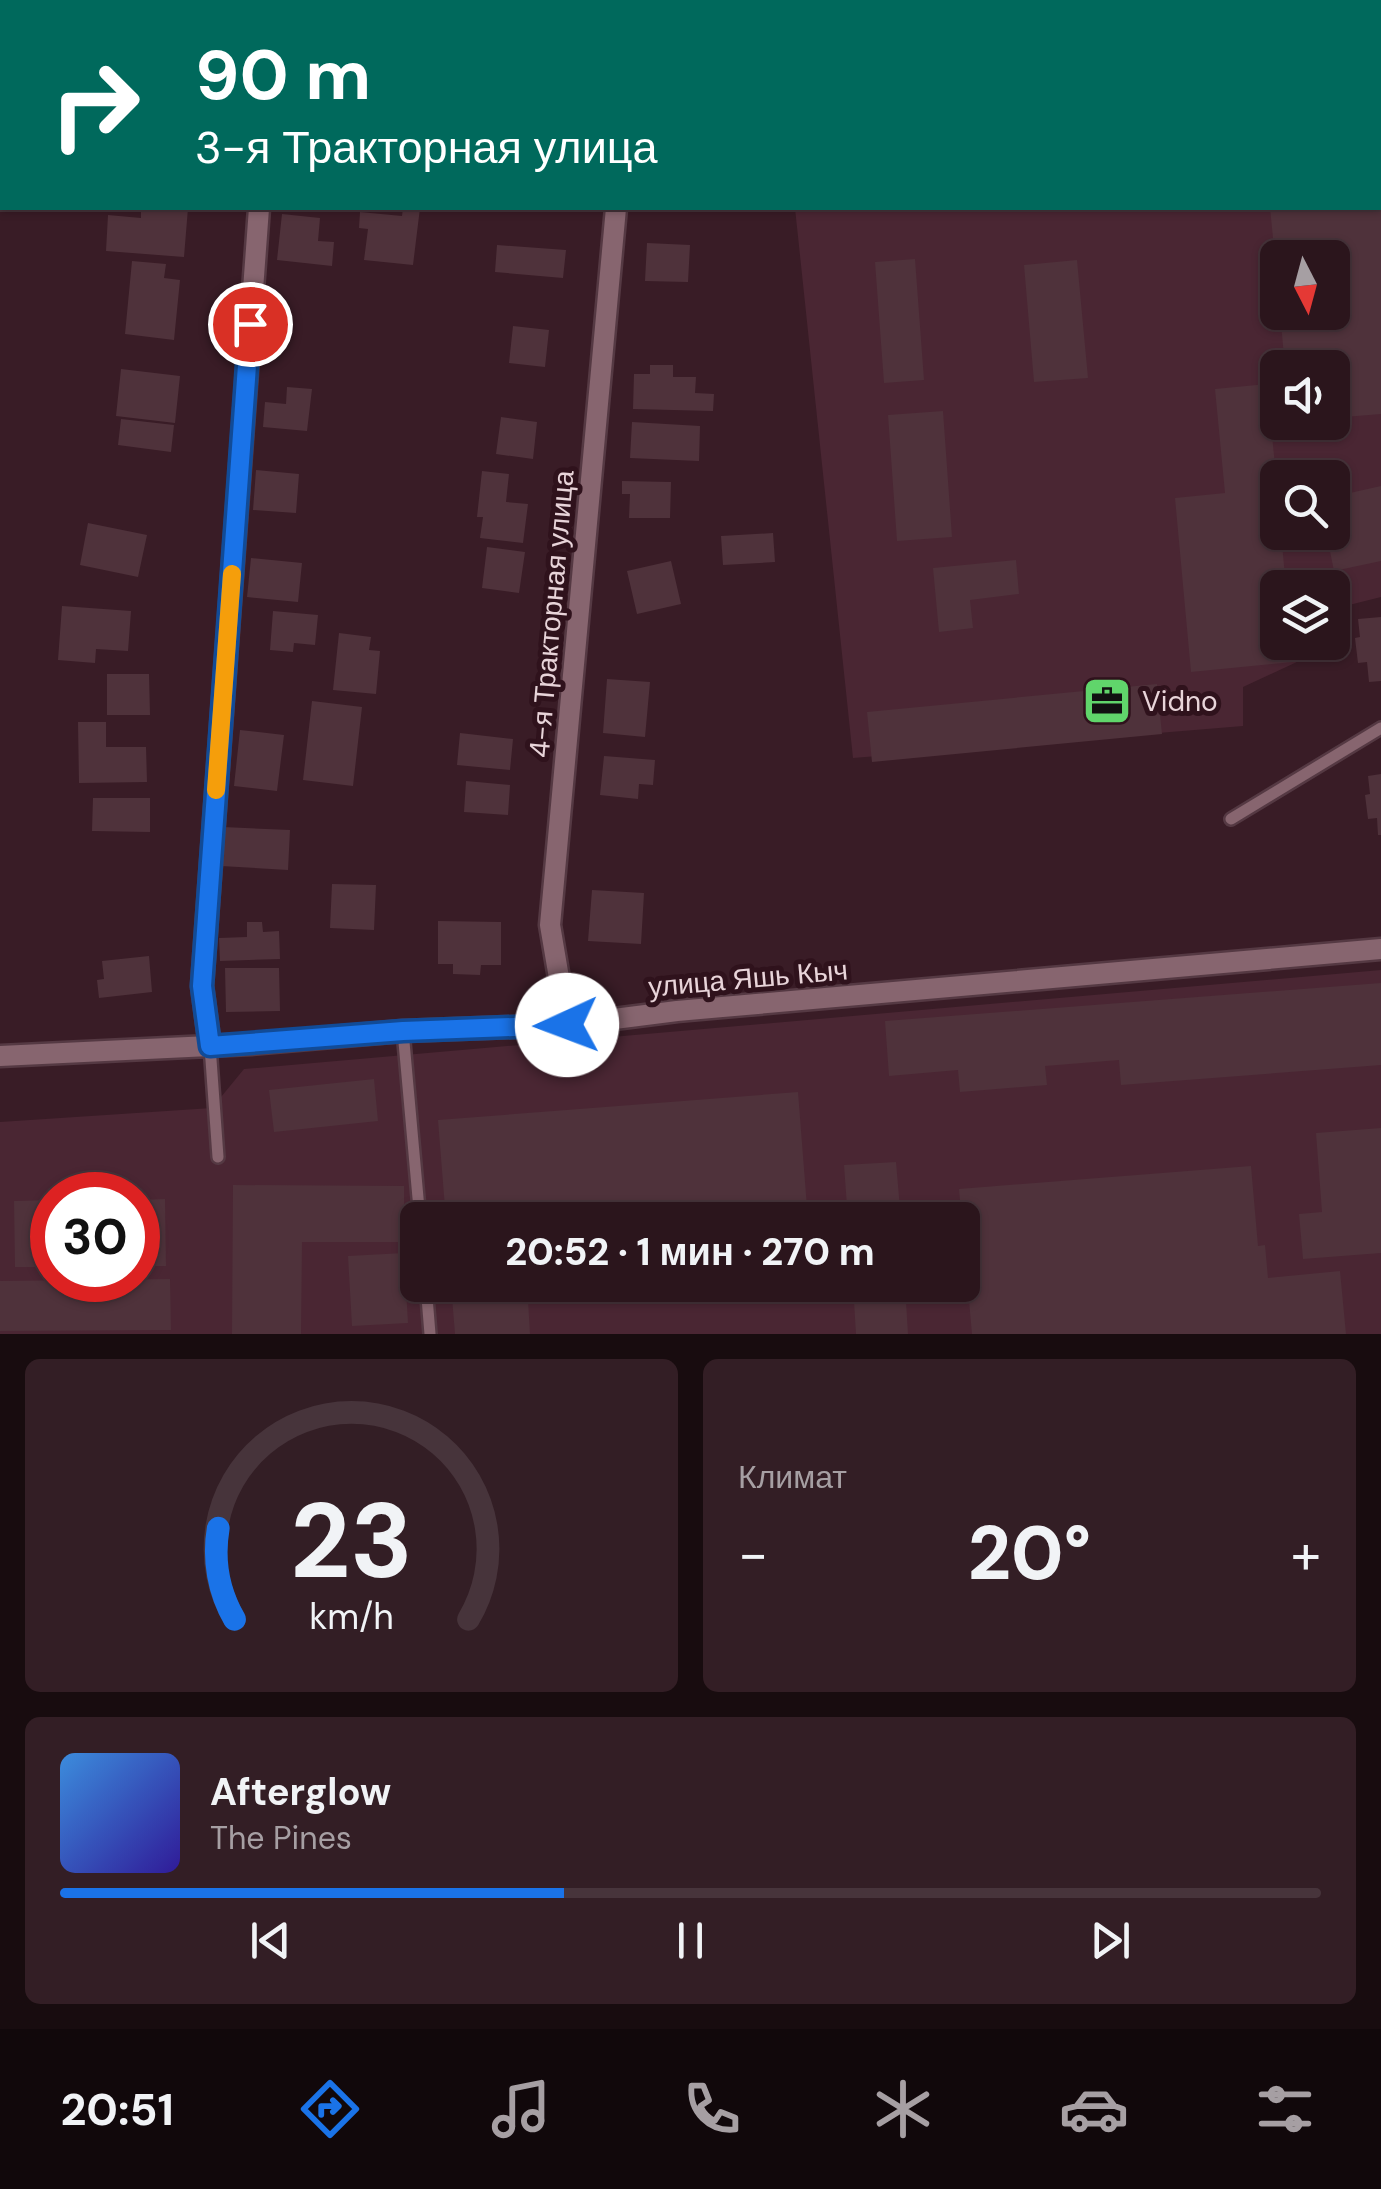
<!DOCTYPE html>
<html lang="ru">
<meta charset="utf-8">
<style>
:root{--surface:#2b151c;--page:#331e25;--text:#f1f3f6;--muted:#a69fa3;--line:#47343b;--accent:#1a73e8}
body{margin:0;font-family:"DM Sans",sans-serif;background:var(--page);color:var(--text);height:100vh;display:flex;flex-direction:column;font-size:38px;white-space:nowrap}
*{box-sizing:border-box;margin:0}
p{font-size:32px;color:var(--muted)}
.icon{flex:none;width:55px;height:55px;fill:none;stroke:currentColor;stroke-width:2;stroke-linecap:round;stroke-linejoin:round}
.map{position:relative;height:1334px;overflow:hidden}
.drawer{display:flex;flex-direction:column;gap:25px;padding:25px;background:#180c0f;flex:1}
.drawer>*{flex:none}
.banner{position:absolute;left:0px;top:0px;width:1382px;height:210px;box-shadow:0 2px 8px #0004,0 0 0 2px var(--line);background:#00695c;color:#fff;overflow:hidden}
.needle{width:65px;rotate:174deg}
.tools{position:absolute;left:1260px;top:240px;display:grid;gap:20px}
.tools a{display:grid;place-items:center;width:90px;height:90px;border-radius:15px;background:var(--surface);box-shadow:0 2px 8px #0004,0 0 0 2px var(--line);font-size:50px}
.speed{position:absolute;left:30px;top:1172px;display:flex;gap:20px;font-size:50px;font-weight:700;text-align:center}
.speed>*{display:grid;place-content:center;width:130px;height:130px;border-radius:50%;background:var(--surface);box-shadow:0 2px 8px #0004,0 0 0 2px var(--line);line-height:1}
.speed .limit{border:15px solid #d22;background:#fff;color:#111}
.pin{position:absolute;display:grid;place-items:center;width:85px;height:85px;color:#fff;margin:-42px;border:5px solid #fff;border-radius:50%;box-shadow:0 2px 10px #0007}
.me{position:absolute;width:110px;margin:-55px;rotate:268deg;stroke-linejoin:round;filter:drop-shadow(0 0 8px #0008)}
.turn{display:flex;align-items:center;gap:35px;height:210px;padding:0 30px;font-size:45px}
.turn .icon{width:130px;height:130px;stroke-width:2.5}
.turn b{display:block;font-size:70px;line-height:85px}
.big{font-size:75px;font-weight:800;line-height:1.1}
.drawer .tile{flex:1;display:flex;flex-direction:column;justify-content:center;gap:15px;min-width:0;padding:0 35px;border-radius:15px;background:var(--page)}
.drawer .dial{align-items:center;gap:0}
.dial svg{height:260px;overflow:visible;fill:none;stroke:var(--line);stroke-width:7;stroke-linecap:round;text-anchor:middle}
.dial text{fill:var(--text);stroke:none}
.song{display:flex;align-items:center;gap:30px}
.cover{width:120px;height:120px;border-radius:15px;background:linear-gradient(135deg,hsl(210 70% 55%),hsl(250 70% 35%))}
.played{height:10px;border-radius:5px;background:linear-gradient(90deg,var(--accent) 40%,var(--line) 40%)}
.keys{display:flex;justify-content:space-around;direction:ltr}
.heat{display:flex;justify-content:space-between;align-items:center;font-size:55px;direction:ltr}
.drawer .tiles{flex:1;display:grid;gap:25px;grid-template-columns:1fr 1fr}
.tile:last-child{grid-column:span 2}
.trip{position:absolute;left:400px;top:1202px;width:580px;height:100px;border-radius:15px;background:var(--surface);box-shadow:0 2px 8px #0004,0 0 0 2px var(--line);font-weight:800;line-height:100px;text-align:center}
.menu{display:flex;height:160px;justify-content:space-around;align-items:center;background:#11080b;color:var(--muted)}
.menu .icon{width:70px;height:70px}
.menu .active{color:var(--accent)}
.menu b{font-size:45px;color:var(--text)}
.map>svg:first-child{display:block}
.built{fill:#4a2633;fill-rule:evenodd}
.building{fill:#4f323b}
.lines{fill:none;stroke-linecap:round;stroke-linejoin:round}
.lane-casing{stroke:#553943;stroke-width:16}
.street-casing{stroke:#553943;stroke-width:25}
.lane{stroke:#87656f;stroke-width:11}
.street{stroke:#87656f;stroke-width:20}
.route-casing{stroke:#114b97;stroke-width:25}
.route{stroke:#1a73e8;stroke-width:18}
.slow{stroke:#f59e0b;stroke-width:18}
.labels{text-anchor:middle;stroke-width:10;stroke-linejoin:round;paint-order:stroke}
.street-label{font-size:28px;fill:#e8d4d9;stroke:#2f121c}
.poi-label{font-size:28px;fill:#e8d4d9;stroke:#2f121c;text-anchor:start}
</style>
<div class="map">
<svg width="1381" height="1334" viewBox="0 0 1381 1334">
<rect width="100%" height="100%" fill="#391c26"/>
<!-- built -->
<path class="built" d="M0,0h216l-214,2v46z
M774,0h607v597l-48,12 -1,-21h-54v54l19,1 2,18 -56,26v39l-390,32 -58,-550h585v-206zM1278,258h54v54h-54zM1278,368h54v54h-54zM1278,478h54v54h-54z
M1381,970v364h-1381v-212l212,-14 32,-39zM52,1195h86v85h-86zM418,1220h544v65h-544z"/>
<!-- building -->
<path class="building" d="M158,208h30l-4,49 -78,-6 2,-36 33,3v-7l16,1z
M403,208h17l-7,57 -49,-5 4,-31 -9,-1 1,-16 42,4z
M1270,208h111v206l-49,4v-50h-47l-5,-56h52v-54h-57z
M282,214l38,4 -2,23 16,1 -2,24 -55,-6z
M647,243l43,2 -2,37 -43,-1z
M497,245l69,5 -3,28 -68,-6z
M915,259l9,121 -40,3 -9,-121z
M1077,260l11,118 -54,4 -10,-117z
M132,261l34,3 -2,14 16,2 -6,60 -49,-6z
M513,326l36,4 -4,37 -36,-4z
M650,365h23v12h23l-1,16 19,1 -1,17 -80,-2 1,-35h16z
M121,369l59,7 -5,47 -59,-7z
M1267,384l11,112v36h3l5,56h-8v54h14l1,20 -102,10 -16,-174 50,-5 -10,-104z
M287,387l25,2 -5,42 -44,-4 2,-25 21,2z
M943,411l9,126 -55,4 -9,-126z
M501,417l36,5 -4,37 -37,-5z
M121,419l53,6 -3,27 -53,-7z
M632,422l68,4 -1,35 -69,-3z
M256,470l43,4 -3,39 -43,-3z
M482,471l27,3 -3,28 22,2 -5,39 -43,-5 3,-21h-6z
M622,481l49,1 -1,36h-41l1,-24h-8z
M1381,486v75l-47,10 -8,-39h6v-35z
M88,523l59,12 -9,42 -58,-12z
M773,533l2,29 -52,3 -2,-29z
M487,547l38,5 -6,41 -37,-5z
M251,558l51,5 -4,39 -51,-5z
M1016,560l3,34 -49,6 3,28 -34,4 -6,-64z
M671,561l10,43 -44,10 -10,-43z
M62,606l69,5 -3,40 -32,-2 -1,14 -37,-3z
M273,611l45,4 -3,30 -21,-2 -1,9 -23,-2z
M1381,617v64l-12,1 -2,-20 -9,1 -3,-25 5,-1 -2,-18z
M339,633l32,4 -2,13 11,1 -4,43 -43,-4z
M107,674h42l1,41h-43z
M607,679l43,3 -5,55 -42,-4z
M1157,684l5,50 -290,28 -5,-50z
M312,701l50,6 -9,79 -50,-6z
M78,722h28v25h40l1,35 -68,1z
M240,730l44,5 -7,56 -43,-5z
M460,733l53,6 -3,31 -53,-5z
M604,756l51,4 -2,25 -14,-1 -1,15 -38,-4z
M1381,774v61h-3l-1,-17 -9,1 -3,-24 5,-1 -2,-18z
M466,781l44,4 -2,30 -44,-3z
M93,798h57v34l-58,-1z
M223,827l67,3 -2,40 -67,-4z
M332,884l44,1 -2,45 -44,-2z
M592,890l52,3 -3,51 -53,-3z
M438,921l63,1v43h-20l-1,10 -27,-1v-10h-15z
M247,922h15l1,10 16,-1 1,28 -60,2 -1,-23 28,-1z
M149,956l3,36 -53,6 -2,-18 7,-1 -2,-18z
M225,968h54l1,43 -54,1z
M1381,983v82l-260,20 -2,-25 -74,6 2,19 -87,7 -2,-22 -69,6 -4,-55z
M374,1079l4,42 -104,11 -5,-42z
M798,1092l10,128h-362l-8,-100z
M1381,1128v125l-78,6 -4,-45 23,-2 -6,-79z
M896,1162l5,58h-53l-4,-55z
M1251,1166l7,80 7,-1 3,33 72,-7 6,63h-374l-13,-145z
M233,1185l171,1v56h-102l-1,92h-69z
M165,1199l1,67h-28v-66z
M52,1200v67h-37l-1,-66z
M404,1253l4,70 -56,3 -4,-70z
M170,1279l1,51 -171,1v-50z
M451,1285h228v3l-151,12 2,34h-75z
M853,1285h52l3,49h-52z"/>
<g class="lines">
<!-- lane casing -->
<g class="lane-casing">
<path id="lane" d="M1231,819l150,-91
M403,1031l17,189
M210,1046l8,111
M426,1285l4,49"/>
</g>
<!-- street casing -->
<g class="street-casing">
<path id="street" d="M274,2v-2
M635,2v-2
M567,1025l-17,-100 66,-717
M210,1046l-8,-60 57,-778
M0,1056l251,-12 152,-13 164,-6 110,-14 704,-62"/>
</g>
<!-- lane -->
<use href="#lane" class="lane"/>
<!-- street -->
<use href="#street" class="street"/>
</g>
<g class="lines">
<!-- route casing -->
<g class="route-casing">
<path id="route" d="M250,324l-48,662 8,60 193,-15 164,-6"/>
</g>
<!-- route -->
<use href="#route" class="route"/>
<!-- slow -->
<path class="slow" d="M216,790l16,-216"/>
</g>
<!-- icons -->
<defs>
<g id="office-square" transform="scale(2.5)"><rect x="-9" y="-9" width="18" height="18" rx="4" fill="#60d56b" stroke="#2f121c"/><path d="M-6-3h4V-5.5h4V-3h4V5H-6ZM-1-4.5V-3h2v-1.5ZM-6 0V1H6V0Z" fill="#111"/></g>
</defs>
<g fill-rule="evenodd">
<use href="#office-square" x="1107" y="701"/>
</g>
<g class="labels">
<!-- street labels -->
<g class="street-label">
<text transform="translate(551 614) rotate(-85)" y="10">4-я Тракторная улица</text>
<text transform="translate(748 978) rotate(-5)" y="10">улица Яшь Кыч</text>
</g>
<!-- poi labels -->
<g class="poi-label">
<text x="1142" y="711">Vidno</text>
</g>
</g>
</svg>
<div class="tools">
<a><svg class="needle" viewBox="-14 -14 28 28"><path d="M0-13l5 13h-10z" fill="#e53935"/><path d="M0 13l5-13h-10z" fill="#a69fa3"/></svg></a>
<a><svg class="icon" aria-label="sound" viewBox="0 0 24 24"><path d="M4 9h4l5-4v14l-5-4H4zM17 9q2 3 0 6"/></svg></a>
<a><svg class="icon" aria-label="search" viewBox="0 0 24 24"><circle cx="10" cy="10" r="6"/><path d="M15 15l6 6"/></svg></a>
<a><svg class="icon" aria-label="layers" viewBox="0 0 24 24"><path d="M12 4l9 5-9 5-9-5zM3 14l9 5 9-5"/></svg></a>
</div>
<div class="speed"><div class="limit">30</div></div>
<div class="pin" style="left:250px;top:324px;background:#d93025"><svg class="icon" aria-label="arrive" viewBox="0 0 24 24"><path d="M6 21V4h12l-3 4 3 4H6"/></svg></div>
<svg class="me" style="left:567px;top:1025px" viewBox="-20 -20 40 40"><circle r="19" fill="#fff"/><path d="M0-13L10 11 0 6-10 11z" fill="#1a73e8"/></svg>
<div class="trip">20:52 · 1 мин · 270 m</div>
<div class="banner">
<div class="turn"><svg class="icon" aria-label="right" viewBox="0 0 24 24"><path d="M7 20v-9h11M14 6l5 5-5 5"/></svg><div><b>90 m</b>3-я Тракторная улица</div></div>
</div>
</div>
<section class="drawer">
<div class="tiles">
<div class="tile dial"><svg viewBox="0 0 100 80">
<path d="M14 69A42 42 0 1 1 86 69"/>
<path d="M14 69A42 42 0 0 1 9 41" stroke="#1a73e8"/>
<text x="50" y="56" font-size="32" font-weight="700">23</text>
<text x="50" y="72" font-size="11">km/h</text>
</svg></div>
<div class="tile"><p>Климат</p>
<div class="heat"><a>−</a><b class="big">20°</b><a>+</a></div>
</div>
<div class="tile">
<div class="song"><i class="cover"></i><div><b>Afterglow</b><p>The Pines</p></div></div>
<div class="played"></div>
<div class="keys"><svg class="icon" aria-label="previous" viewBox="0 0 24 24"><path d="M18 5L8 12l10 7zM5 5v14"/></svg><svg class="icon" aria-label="pause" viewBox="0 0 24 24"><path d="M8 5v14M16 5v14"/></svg><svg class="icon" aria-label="next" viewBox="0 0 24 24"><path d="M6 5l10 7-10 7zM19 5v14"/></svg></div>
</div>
</div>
</section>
<nav class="menu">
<b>20:51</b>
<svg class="icon active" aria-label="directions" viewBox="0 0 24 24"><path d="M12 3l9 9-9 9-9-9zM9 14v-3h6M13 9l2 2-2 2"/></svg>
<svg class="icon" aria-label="music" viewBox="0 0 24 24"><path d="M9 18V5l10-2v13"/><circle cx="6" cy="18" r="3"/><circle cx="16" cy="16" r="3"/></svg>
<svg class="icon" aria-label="phone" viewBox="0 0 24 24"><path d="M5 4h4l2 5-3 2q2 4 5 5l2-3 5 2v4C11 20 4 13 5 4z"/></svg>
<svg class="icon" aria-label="climate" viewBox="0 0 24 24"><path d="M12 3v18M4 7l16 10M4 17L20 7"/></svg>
<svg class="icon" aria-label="car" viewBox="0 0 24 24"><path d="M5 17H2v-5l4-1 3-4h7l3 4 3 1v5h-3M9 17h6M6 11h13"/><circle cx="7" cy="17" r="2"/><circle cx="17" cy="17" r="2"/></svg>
<svg class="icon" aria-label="filters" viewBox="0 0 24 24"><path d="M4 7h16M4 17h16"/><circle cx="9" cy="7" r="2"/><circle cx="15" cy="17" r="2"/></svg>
</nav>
